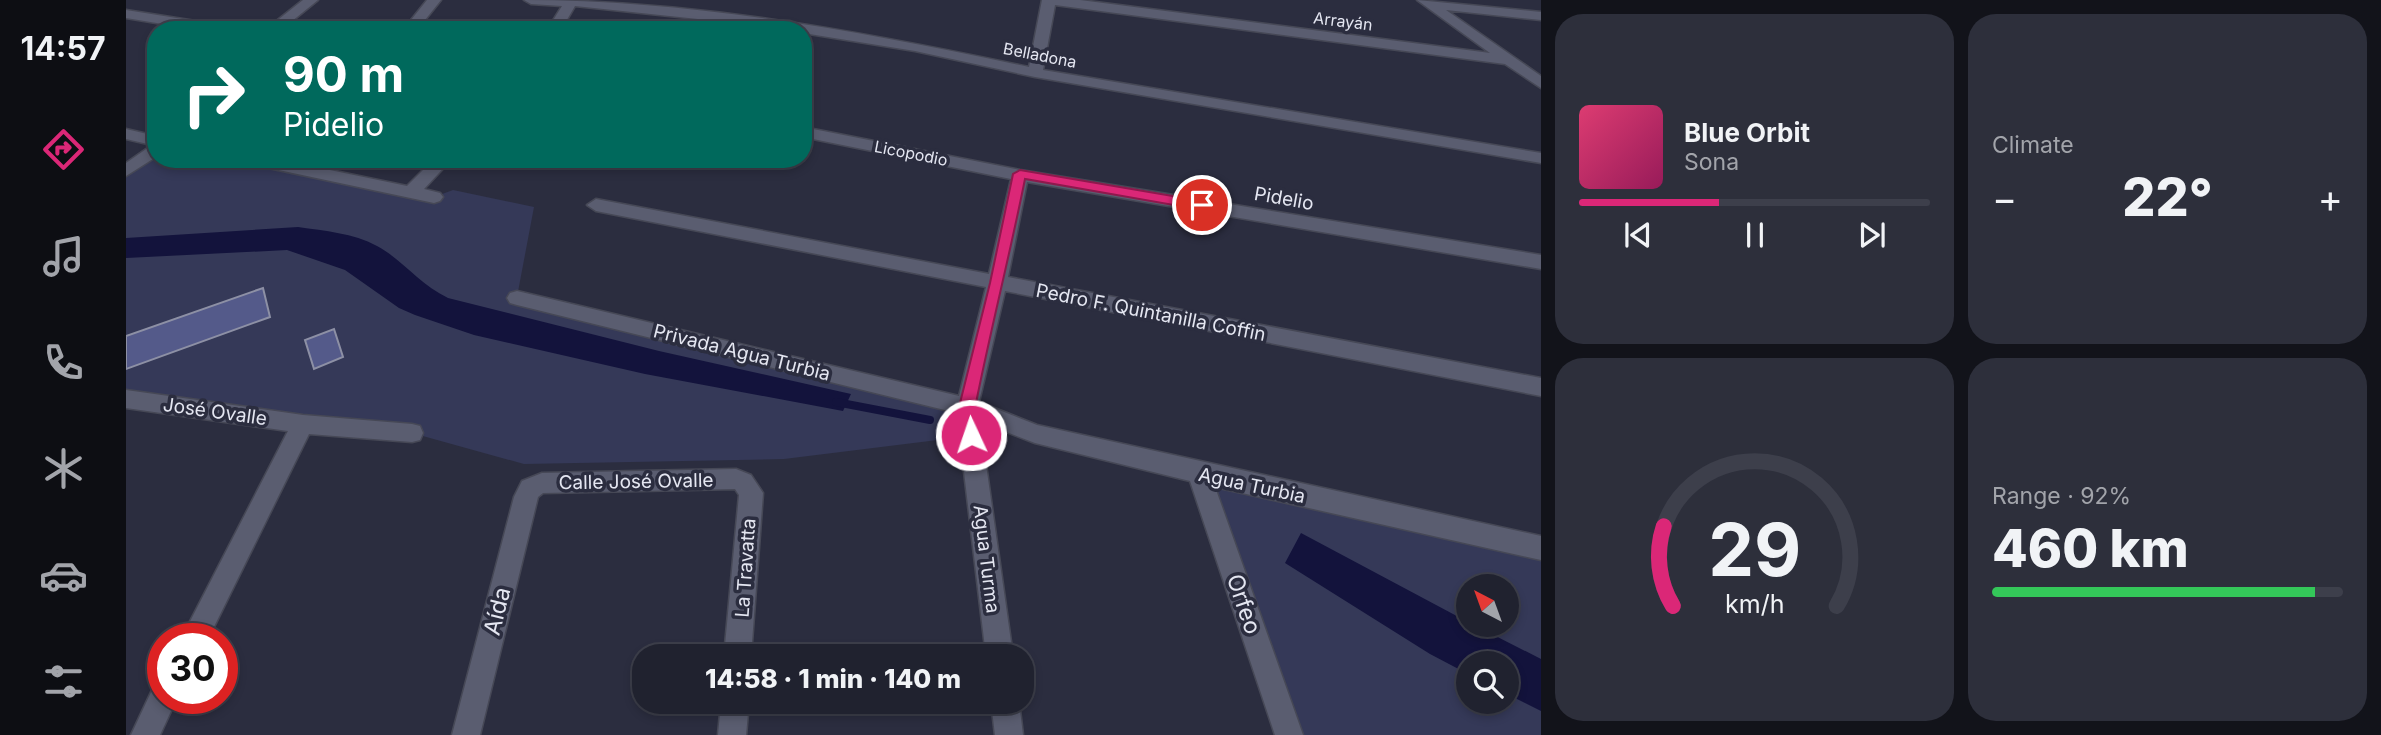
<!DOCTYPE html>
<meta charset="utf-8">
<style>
:root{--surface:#20222f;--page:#2d2f3b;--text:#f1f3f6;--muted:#a2a4aa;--line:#3d3f4b;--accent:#db2777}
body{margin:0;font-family:Inter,sans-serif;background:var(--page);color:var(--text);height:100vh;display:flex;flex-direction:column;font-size:26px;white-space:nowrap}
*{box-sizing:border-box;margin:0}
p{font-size:23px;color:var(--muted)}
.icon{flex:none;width:38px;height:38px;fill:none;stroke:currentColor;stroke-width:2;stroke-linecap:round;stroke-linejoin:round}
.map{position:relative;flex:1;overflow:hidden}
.sheet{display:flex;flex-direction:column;gap:14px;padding:14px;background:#12131a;width:840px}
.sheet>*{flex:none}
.top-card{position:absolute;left:21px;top:21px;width:665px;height:147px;border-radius:28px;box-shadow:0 4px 10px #0003,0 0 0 2px var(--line);background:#00695c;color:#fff;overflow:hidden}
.needle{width:46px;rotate:319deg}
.fabs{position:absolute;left:1330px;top:574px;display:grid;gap:14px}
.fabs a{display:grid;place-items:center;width:63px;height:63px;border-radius:50%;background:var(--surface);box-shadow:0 4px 10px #0003,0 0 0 2px var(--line);font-size:35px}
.speed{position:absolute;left:21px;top:623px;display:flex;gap:14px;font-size:35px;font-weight:700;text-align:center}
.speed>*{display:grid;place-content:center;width:91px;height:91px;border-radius:50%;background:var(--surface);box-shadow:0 4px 10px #0003,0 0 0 2px var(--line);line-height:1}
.speed .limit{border:10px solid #d22;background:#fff;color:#111}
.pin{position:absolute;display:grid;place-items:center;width:60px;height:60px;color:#fff;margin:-30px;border:4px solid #fff;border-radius:50%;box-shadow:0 2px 7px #0007}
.me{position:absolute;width:77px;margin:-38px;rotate:357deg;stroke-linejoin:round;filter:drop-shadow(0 0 5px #0008)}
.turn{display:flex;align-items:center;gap:24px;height:147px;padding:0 21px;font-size:32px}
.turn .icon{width:91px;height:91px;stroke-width:2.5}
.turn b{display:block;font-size:49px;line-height:60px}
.big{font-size:52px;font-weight:800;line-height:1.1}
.sheet .card{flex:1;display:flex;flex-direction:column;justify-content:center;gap:10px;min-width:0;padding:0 24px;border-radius:28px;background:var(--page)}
.sheet .dial{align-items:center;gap:0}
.dial svg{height:182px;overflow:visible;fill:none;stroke:var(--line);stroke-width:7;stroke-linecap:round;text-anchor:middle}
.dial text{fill:var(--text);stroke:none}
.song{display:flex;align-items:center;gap:21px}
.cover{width:84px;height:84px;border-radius:10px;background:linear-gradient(135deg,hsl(340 70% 55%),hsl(330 70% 35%))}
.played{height:7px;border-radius:4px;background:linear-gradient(90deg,var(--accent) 40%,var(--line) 40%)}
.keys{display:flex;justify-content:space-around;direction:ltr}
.heat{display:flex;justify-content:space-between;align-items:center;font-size:38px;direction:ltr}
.charge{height:10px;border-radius:5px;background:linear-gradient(90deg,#34c759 92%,var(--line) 0)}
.sheet .tiles{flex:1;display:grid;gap:14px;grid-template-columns:repeat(2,1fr)}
.trip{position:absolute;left:506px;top:644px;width:402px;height:70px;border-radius:28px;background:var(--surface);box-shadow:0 4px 10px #0003,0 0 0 2px var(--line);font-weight:800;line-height:70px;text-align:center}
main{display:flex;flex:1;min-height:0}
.dock{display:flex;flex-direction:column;width:126px;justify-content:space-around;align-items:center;background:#0d0e13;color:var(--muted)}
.dock .icon{width:49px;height:49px}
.dock .selected{color:var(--accent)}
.dock b{font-size:32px;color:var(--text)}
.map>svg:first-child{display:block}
.green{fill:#353958;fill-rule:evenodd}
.water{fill:#13133c}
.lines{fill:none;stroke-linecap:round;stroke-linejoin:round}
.stream{stroke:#13133c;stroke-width:8}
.building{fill:#545a8a;stroke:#8d90a5;stroke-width:2}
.street-casing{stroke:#464856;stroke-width:3}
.street{fill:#5a5d70;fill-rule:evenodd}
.route{fill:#db2777;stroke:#8e194d;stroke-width:2}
.labels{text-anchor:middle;stroke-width:7;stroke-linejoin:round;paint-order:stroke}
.far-street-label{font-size:16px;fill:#e4e6f1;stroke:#2b2d3f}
.street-label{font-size:19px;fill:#e4e6f1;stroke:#2b2d3f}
.near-street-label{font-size:23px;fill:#e4e6f1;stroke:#2b2d3f}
</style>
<main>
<nav class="dock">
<b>14:57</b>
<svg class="icon selected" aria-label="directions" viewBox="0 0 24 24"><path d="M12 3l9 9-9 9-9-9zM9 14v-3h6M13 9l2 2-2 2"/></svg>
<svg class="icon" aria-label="music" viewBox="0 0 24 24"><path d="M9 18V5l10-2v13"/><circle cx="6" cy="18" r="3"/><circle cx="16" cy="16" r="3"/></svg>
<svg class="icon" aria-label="phone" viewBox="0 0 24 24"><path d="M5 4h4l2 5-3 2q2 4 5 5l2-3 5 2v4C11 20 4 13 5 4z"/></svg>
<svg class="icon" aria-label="climate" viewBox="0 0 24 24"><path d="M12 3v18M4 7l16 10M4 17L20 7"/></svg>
<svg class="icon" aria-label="car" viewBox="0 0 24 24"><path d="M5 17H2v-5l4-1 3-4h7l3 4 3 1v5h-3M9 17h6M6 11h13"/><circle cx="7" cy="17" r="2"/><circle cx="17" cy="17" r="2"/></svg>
<svg class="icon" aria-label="filters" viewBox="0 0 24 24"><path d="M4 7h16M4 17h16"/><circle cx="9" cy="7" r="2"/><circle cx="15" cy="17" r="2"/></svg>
</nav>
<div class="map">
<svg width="1415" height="735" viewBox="0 0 1415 735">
<rect width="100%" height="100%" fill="#2b2d3f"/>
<!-- green -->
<path class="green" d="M30,150v9h91l187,38 19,-7 81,17 -17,90 450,110 -5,30 -178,22 -260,5 -112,-31 -286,-34v-227z
M1073,473l342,75v187h-252zM1342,586h39v39h-39zM1342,663h39v39h-39z"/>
<!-- water -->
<path class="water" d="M172,227c27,4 55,6 79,19 26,14 42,38 71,52l211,53 192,43 -8,17 -198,-37 -171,-39 -59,-20 -16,-7 -54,-38 -58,-20 -161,8v-20z
M1175,533l167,89v3h6l67,34v52l-34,-17v-31h-39v11l-38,-20 -145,-91z"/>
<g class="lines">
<!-- stream -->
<path class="stream" d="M710,402l94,18"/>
</g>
<!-- building -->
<path class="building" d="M137,288l7,29 -144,52v-33z
M208,329l9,28 -29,12 -9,-29z"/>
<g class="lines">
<!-- street casing -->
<g class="street-casing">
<path id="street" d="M177,0h15l-37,30h-16z
M301,0h14l-24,30h-14z
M398,0c170,0 340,32 505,67l13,-67h38l410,53 -73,-53 124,12v8l-95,-10 95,66v12l-36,-24 -450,-59 -12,65 498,83v10l-506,-86 -120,-26 -112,-18v-3l-228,-24 -14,24h-14l15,-24 -31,-2z
M0,10l101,16 7,4h-35l-73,-12z
M677,127l217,43 521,85v14l-514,-87 -19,95 533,101v18l-536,-105 -26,111 58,23 504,111v24l-326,-73 88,248h-28l-85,-254 -155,-38 -55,-21 33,234h-27l-29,-243 -440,-108 -7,-2 -3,-5 3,-5 7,-2 442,105 27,-109 -390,-76 -9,-6 9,-6 393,75 22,-95 -208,-42z
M0,129l30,7v21l-30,19v-13l26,-18 -26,-6z
M116,159h35l130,27 27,-27h18l-28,30 16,4 3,4 -3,4 -6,2 -184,-39z
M0,390l177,25 109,9 8,2 3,7 -3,7 -8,2 -103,-8 -101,205h-27l107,-208 -162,-23z
M610,469l15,6 12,18 -12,163h-27l15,-161 -4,-6 -192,4 -5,4 -58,238h-28l62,-238 8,-16 20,-8z
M37,684v14h14l-17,37h-29l22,-47z
M595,702h28l-3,33h-28z
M865,702h28l4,33h-28z"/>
</g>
<!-- street -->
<use href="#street" class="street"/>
</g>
<!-- route -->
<path class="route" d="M894,170l182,31 7,4 -7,5 -177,-31c-15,75 -34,149 -49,224 -2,12 6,26 1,37h-12l-6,-33 31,-124 23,-109z"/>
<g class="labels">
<!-- far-street labels -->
<g class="far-street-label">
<text transform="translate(1217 21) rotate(7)" y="6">Arrayán</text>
<text transform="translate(914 55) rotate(11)" y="6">Belladona</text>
<text transform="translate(785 153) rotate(11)" y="6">Licopodio</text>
</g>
<!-- street labels -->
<g class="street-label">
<text transform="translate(1158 198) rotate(10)" y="7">Pidelio</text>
<text transform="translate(1025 312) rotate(11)" y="7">Pedro F. Quintanilla Coffin</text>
<text transform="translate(616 352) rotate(14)" y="7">Privada Agua Turbia</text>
<text transform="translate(89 411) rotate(8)" y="7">José Ovalle</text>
<text transform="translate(510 481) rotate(-1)" y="7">Calle José Ovalle</text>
<text transform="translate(1126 485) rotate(12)" y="7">Agua Turbia</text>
<text transform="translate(861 559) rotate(83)" y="7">Agua Turma</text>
<text transform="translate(619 568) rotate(-86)" y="7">La Travatta</text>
</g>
<!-- near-street labels -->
<g class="near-street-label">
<text transform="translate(1118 604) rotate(71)" y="8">Orfeo</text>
<text transform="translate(371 611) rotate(-76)" y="8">Aída</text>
</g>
</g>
</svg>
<div class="fabs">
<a><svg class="needle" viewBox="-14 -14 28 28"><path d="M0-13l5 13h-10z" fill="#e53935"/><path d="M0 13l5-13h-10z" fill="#a2a4aa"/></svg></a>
<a><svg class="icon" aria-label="search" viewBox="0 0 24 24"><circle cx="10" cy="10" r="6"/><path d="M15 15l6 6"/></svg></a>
</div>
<div class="speed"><div class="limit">30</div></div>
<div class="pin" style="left:1076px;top:205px;background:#d93025"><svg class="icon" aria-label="arrive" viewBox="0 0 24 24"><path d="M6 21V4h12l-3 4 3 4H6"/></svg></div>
<svg class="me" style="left:845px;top:435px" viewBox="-20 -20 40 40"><circle r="17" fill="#db2777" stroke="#fff" stroke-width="3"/><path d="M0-11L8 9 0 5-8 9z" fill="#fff"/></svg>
<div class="trip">14:58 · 1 min · 140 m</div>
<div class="top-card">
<div class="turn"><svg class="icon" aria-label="right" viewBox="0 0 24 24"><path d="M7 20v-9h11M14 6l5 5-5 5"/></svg><div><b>90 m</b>Pidelio</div></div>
</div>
</div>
<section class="sheet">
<div class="tiles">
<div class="card">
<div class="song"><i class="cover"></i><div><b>Blue Orbit</b><p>Sona</p></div></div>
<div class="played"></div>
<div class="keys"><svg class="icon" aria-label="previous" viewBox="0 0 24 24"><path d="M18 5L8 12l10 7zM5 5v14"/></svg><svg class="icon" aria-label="pause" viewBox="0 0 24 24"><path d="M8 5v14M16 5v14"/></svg><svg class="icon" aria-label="next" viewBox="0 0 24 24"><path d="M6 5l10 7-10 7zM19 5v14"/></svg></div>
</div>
<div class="card"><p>Climate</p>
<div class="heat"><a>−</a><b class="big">22°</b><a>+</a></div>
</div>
<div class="card dial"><svg viewBox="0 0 100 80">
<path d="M14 69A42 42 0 1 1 86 69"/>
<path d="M14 69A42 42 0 0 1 10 34" stroke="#db2777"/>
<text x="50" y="56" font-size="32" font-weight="700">29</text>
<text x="50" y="72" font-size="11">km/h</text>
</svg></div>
<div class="card"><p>Range · 92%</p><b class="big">460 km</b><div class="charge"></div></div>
</div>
</section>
</main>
